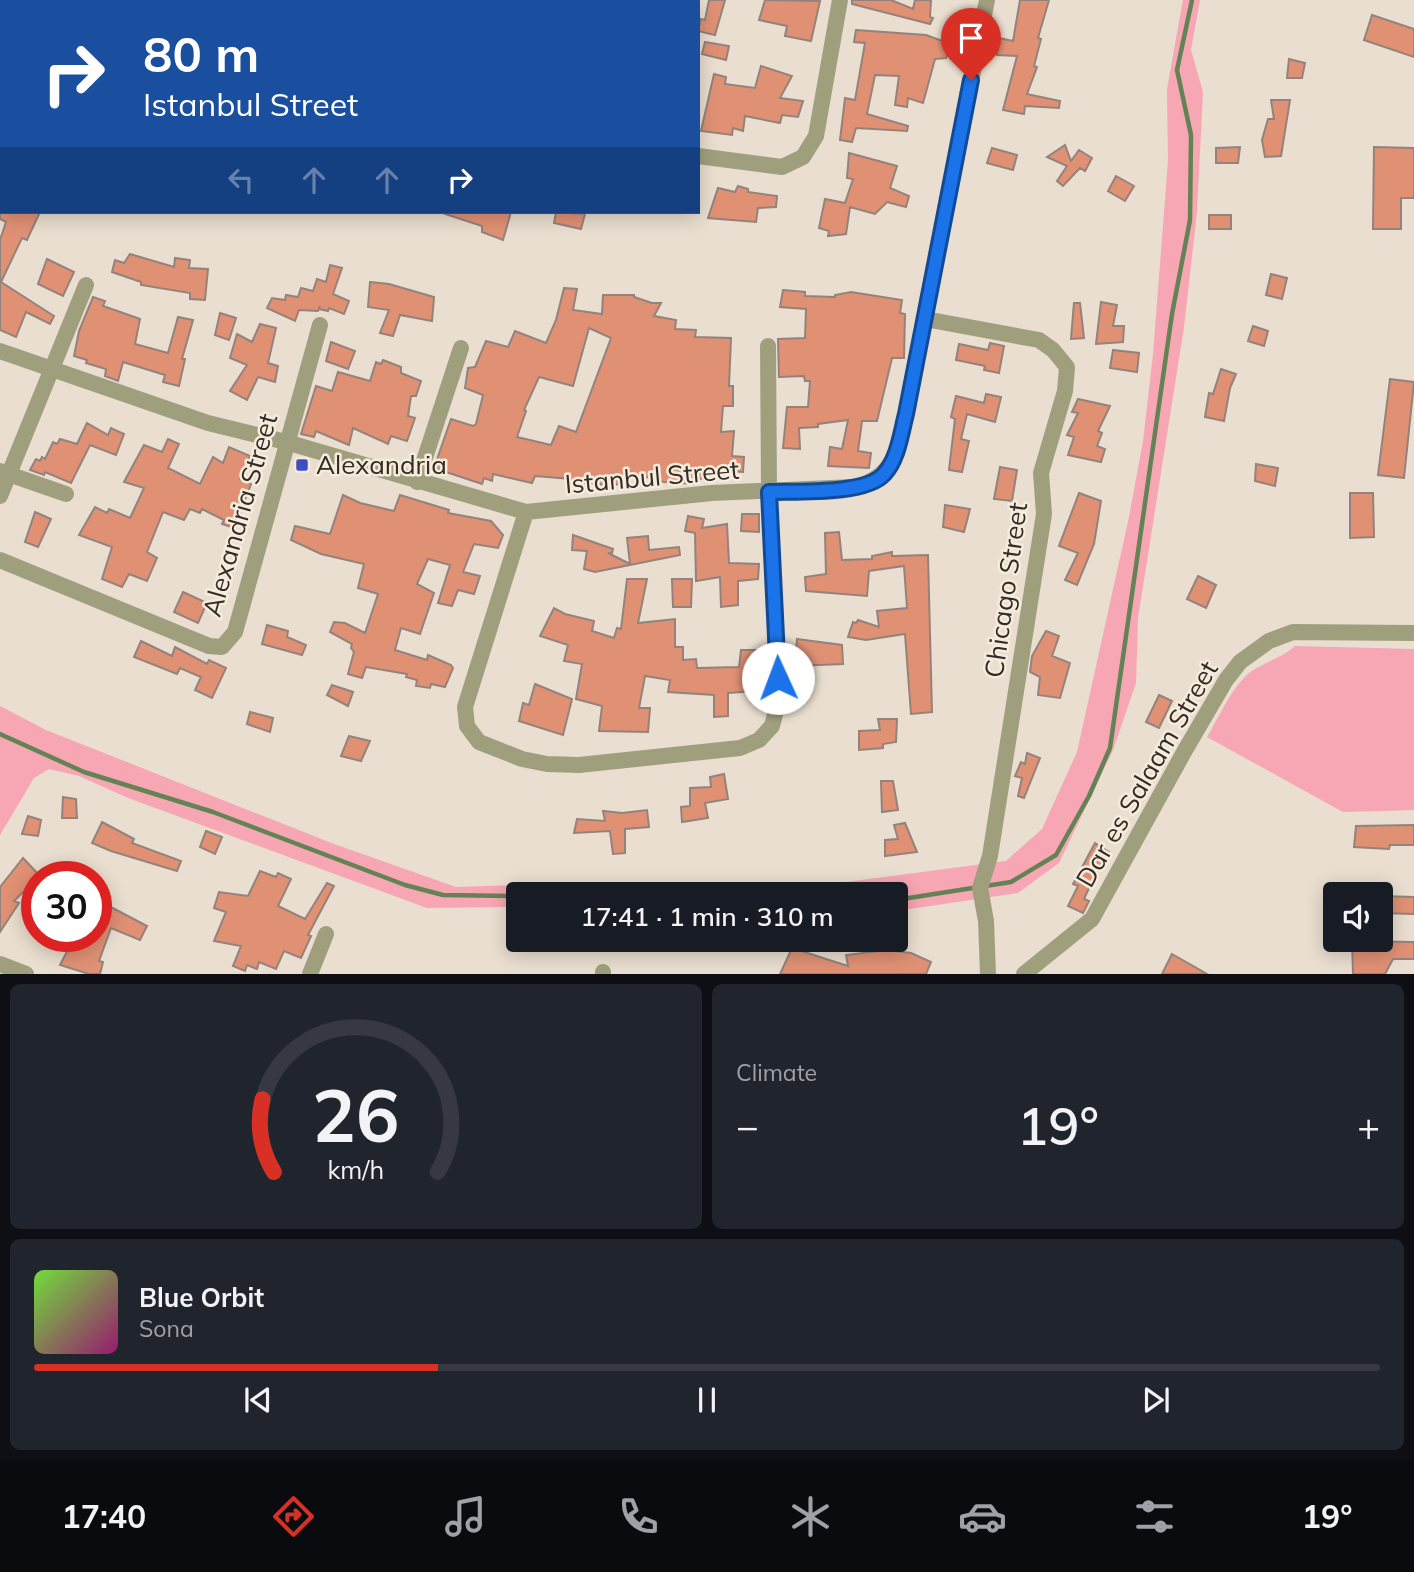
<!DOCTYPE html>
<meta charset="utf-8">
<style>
:root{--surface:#171b24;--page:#20242c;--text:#f1f3f6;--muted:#9ea1a6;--line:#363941;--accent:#d93025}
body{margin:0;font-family:Mulish,sans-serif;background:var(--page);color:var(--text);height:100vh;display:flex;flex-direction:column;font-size:26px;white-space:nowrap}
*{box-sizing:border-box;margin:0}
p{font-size:23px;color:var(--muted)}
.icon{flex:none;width:38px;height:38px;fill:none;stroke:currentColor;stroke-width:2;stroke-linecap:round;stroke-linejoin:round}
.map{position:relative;height:974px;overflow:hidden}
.details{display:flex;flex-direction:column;gap:10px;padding:10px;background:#0d0f14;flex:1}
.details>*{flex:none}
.guide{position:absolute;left:0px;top:0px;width:700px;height:214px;box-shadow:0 4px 18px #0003;background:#1a4fa0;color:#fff;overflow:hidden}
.buttons{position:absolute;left:1323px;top:882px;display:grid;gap:14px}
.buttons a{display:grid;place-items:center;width:70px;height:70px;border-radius:7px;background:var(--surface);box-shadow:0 4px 18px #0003;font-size:35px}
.speed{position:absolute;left:21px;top:861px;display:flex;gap:14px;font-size:35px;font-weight:700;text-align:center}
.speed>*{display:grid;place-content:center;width:91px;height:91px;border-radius:50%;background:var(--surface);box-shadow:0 4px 18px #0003;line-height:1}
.speed .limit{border:10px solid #d22;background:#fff;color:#111}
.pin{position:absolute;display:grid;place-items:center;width:60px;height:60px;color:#fff;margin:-72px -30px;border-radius:50% 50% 50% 0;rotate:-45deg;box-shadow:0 0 7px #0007}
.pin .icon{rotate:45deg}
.me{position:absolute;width:77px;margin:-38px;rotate:358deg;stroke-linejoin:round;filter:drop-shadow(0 0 5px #0008)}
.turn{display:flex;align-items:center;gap:24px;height:147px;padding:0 28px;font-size:32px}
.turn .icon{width:91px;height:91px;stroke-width:2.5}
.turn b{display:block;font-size:49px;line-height:60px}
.lanes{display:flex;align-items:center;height:66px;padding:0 28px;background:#0003;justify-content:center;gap:35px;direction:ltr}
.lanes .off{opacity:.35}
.big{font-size:52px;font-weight:600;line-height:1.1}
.details .card{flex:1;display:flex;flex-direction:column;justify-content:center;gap:10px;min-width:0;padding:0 24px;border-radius:10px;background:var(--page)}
.details .dial{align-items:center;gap:0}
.dial svg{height:182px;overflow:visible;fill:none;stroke:var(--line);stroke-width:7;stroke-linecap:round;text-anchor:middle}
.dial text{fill:var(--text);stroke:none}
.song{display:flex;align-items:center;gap:21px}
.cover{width:84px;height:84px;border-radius:10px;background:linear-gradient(135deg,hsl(100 70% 55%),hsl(320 70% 35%))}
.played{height:7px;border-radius:4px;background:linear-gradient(90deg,var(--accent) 30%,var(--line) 30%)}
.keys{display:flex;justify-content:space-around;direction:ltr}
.heat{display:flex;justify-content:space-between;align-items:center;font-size:38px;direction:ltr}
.details .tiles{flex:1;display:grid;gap:10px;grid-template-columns:1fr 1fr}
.card:last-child{grid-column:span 2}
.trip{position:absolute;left:506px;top:882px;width:402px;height:70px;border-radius:7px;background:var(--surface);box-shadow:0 4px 18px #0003;font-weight:600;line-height:70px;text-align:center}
.tabs{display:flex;height:112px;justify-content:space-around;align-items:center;background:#090b0e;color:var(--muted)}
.tabs .icon{width:49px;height:49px}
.tabs .active{color:var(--accent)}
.tabs b{font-size:32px;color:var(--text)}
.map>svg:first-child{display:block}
.green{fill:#f7a6b3}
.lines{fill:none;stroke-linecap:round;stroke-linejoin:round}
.stream{stroke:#638354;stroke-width:4.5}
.building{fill:#e09174;stroke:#94827c;stroke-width:2;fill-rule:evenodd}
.street{stroke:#a09f7d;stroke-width:16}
.route-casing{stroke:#114b97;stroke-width:18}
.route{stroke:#1a73e8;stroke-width:12}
.poi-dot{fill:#3e4fc2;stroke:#f7ebdc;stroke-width:2.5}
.labels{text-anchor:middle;stroke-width:5;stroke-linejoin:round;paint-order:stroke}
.poi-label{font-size:26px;fill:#302c26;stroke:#f7ebdc;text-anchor:start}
.street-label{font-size:26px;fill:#302c26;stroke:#f7ebdc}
</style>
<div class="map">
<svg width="1414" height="974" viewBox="0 0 1414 974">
<rect width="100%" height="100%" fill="#e9decf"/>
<!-- green -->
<path class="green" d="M1183,0h17l-9,50 12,42 -6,120 -13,115 -46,291 -2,65 -23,67 -54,113 -41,30 -122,18v-17h-142l252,-33 36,-32 35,-77 52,-235 14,-76 10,-87 15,-193 -1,-72z
M1295,646l119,3v161l-71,2 -136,-75c11,-18 21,-42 36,-58 13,-15 35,-18 52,-33z
M0,706l46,24 288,114 122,43 124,-4 160,11h-222v13l-91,1 -299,-110 -49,-22 -30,-7 -15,9 -34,57z"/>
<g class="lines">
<!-- stream -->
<path class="stream" d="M0,734l84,38 129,40 192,73 38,10 75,1
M896,900l115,-18 45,-27 33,-59 21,-48 62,-434 18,-94 1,-85 -14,-65 15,-70"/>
</g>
<!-- building -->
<path class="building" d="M709,0h16l-10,35 -17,-4 3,-12 4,1z
M765,0l55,1 -9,40 -26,-5 2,-10 -28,-6z
M852,0h39l22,9 2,-9h16l-1,17 3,1 -3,6 -78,-20z
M1020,0h29l-11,38 3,1 -7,27 3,1 -10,27 33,7 -1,7 -34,-2 -1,8 -21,-4 14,-54 -20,-1 2,-17 14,3z
M1372,15l42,14v28l-50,-17z
M856,30l70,5 25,9 -5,14 -11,1 -12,44 -15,-5 -1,9 -12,-2 4,-29 -24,-1 -8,39 41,12 -1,5 -51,-3 -4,14 -12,-2 5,-42 10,2 10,-57 -11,-1z
M705,42l24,4 -3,14 -24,-6z
M1289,59l16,4 -3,15h-15z
M761,66l31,10 -12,22 23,3 -5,16 -16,-2 -2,8 -35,-7 -2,15 -10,-3 -1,7 -31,-4 13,-57 12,3 -1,7 30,4z
M1271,100h19l-9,56 -16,1 -3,-17 6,-21h6z
M1065,145l6,16 8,-11 13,8 -7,13 -5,-3 -17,18 -6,-5 10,-15 -20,-9z
M1240,147l-2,16h-22v-15z
M1374,147l40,1v50h-13v31h-28z
M992,148l25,7 -4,15 -26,-7z
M849,153l48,13 -7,22 19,8 -3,11 -19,-5 -12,12 -25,-7 -4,27 -18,2 1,-5 -10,-3 6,-29 20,4 8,-24 -6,-1z
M1116,176l18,10 -9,15 -17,-10z
M738,186l10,3v3l29,4 -1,11 -18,1 -2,14 -48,-4 10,-30 17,4z
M0,212h40l-13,28 -5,-2 -21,44 53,34 -4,8 -24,-12 -10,25 -16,-7v-90l6,-18 -6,-3z
M446,212h65l-8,28 -21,-8v-6l-37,-12z
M556,212l29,2 -4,15 -27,-6z
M1209,215h22v14h-22z
M130,254l44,13 1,-9 15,2 -1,8 19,1 -3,31 -15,-1v-6l-49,-8v-3l-29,-10 3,-12 9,3z
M47,259l27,13 -11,24 -25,-12z
M330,265l12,3 -9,26 16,7 -5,13 -15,-6 -1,3 -9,-2 1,-3 -2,5 -19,-1 -4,11 -28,-13 5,-10 13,2 1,-5 12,2 3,-9 12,3 4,-12 9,3z
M1271,274l16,4 -5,21 -16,-4z
M370,282l19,2 45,13 -2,24 -32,-6 -7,21 -13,-3 9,-23 -21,-3z
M564,288l13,1 -4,21 29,4 1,-19h31v2l18,6h9l-7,13 22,4 -1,9 21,1 -1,7 36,1 -2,48h4v20h-10l-2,26 13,-1 -2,25 12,1 -1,15 -37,-2 -1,9 -12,-1v6l-29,-2 -39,-11 -1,12 -10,2 -43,-2v-4l-36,-3 -3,7 -39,-9 -1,7 -8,-3 -2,6 -48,-16 17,-49 22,7 3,-2 7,-29 -18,-7 3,-20 7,-1 11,-26 22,6 7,-16 31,12 10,-23zM589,328l22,10 -35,94 -17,-6 -8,19 -34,-8 9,-26 -2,-1 15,-33 34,9z
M783,290l22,2v4l30,1v-2l16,-3 51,8 -2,13 5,1 -1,44h-12l-15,63h-15l-4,30 13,2 -2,15 -41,-2 2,-19 12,2 6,-29 -30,4v3l-19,1 1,21 -17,-1 4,-41h21l2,-26h-5l-1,-5 -25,1 -1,-38 27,-1 1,-29 -26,-2z
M93,297l12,4 -2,5 37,13 -5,25 33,9 10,-36 15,3 -11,39h3l-6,27 -16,-4 2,-7 -42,-13 -5,19 -13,-5 1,-7 -20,-6 1,-3 -13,-4 5,-25z
M1101,302l16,3 -4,21h11l-1,16 -27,2z
M1074,303h6l4,35 -13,1z
M220,313l16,5 -7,22 -14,-5z
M260,324l16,4 -8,35 10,3 -3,16 -17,-5 -11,23 -17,-9 17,-26 -17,-7 7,-24 15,8z
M1253,326l15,5 -4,15 -16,-5z
M331,342l24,9 -7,18 -22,-8z
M990,343l14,3 -5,27 -15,-3 1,-4 -29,-6 3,-16 29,6z
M1113,350l26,3 -2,19 -27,-4z
M383,360l18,7v6l20,8 -5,15h-5l-3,20 7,2 -8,23 -16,-5 -3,8 -35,-16 -4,17 -33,-14 -2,6 -13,-3 15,-48 16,5 6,-19 32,9 6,-19 5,2z
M1221,369l15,5 -6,14 -6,33 -19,-4 4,-24 4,1z
M1390,379l24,3 -10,96 -26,-3z
M986,394l15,3 -6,25 -28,-8 -6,25 8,2 -7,31 -13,-2 6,-51 -4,-2 5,-21 28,7z
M1078,399l32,7 -12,25 4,2 -5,13 8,3 -4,13 -33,-7 6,-18 -7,-2 11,-22 -6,-1z
M87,423l21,12 3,-7 13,6 -8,21 -26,-10 -19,38 -26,-11 -1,3 -14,-5 6,-11 4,2 2,-4 3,2 8,-17 4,2 3,-5 17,5z
M168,439l11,5 -11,24 32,16 13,-27 10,6 6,-16 21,9 -10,23 11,5 -17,44 -12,-4 2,-4 -22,-11 -2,4 -10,-4 -6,11 -21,-8 -16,40 10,6 -10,23 -18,-7 -7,13 -20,-8 10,-32 -33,-12 16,-28 12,6 2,-4 21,9 14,-30 -20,-6 20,-37 18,7z
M1256,464l22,4 -3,18 -20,-5z
M1000,467l17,3 -5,31 -18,-2z
M1079,493l22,8 -7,43 -17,41 -12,-5 13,-27 -19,-7z
M1350,493h23l1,44 -24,1z
M343,495l17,8 34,8 6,-16 49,15 -1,3 43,8 12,14 -5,13 -24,-4 -11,28 17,4 -6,18 -16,-4 -6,16 -14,-3 12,-38 -22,-6 -11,25 17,9 -14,41 -19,-6 -6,22 32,10 1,-5 23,10 2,3 -8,19 -14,-3 -1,4 -14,-2 1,-6 -11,-3 1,-3 -41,-7 -4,11 -14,-4 6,-22 -3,-4 1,-4 -22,-12 4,-10 11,1 20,10 13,-39 -20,-6 6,-24 -43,-10 -30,-14 4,-14 35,8z
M945,505l25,4 -6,23 -21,-5z
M35,512l16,7 -13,28 -13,-5z
M742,514h17v18l-18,-1z
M688,516l16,3 -2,9 25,-4 2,39 30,1 -1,15 -20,2v24l-17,2 -1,-30 -24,4 -1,-48 -10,-2z
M839,532l3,28 30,-1v-3l20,-4v4l36,-1 4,157 -21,2 -6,-80 -39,6 -18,-3 5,-15 3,1 2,-3 21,7 -2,-16 30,-3 -3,-42 -35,5 -2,25 -61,-5 -1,-14 21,-3 -1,-41z
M573,535l40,14 -1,4h-4l22,11 -3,-26 21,-2 1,14 30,-3 1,8 -85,17 -11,-3 3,-18 -15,-1z
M1198,576l18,9 -10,23 -19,-9z
M627,579h20l-9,44 37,-4v28h8v13l13,-1 1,9 42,-1 2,-17h15l4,35 -5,1v5l-27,2v23l-14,1v-22l-46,-3 2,-12 -25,-4 -6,32h11l-2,24 -49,-1 3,-25 -26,-7 6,-35 -18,-3 4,-16 -28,-9 14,-28 11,6 29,7 -2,10 22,7 3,-10 4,1z
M672,579h20l-1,28h-18z
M183,592l24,11 -9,20 -24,-11z
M267,625l21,6 -1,6 19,8 -4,10 -40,-11z
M1046,631l13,5 -7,20 18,7 -10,35 -22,-3 2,-18 -10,-5 2,-16z
M797,639l45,6 1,19 -48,2z
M141,641l31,15 3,-9 32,17 2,-4 17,8 -14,30 -17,-8 6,-13 -21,-9 -3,6 -43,-17z
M535,684l37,15 -9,36 -44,-14 4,-18 6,2z
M332,685l21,7 -5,14 -21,-11z
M1159,695l13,6 -13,27 -13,-6z
M250,712l23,6 -3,14 -23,-8z
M878,719h19l-1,23 -13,2v4l-24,2v-19l21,-1z
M349,736l21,5 -9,20 -20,-5z
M1027,753l13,5 -16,40 -6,-2 4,-18 -7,-2 6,-14 4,2z
M724,774l4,25 -23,4 3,15 -26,4 -1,-15 9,-1v-18l21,-1 -1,-10z
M881,781h12l5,29 -16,2z
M63,797l13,2 1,19h-15z
M647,810l2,17 -24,2v24l-12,1 -3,-23 -36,2 3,-14 28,2 -2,-10 19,2z
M28,816l13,4 -3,16 -16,-2z
M102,822l32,17 -2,4 49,18 -4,10 -66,-20 -19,-8z
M905,823l12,29 -32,4v-16l13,-1 -4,-14z
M1414,825v20h-24l-1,4 -35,-2 2,-21z
M206,831l16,6 -7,17 -15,-7z
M1095,843l14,9 -15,25 -10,22 5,2 -6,12 -15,-7 10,-20 -5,-2z
M23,858l17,18 -26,25 5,2 -19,29v-45z
M260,871l16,6 2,-4 13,6 -13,27 27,13 22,-36 7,3 -26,49 3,1 -10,22 -17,-7 -8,18 -17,-7 -2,7 -10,-4 -2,6 -12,-5 8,-20 -27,-5 12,-29 -12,-4 5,-16 29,4z
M1381,896l33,1v17l-33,-1z
M103,903l44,23 -7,14 -29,-12 -12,33 4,1 -3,12h-11l-29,-9 15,-29h21v-17z
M1352,941l62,1v17h-21l-8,15h-32z
M792,948l56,18 -2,-11 41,-5 24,3 20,9 -5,12h-146z
M1172,954l35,20h-45z"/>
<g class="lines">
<!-- street -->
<path class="street" d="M104,2l1,-2
M237,2l1,-2
M0,12h2
M698,156l84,11 21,-10 13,-21 24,-136
M925,319l114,21 14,10 14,17 -2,24 -24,82 3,41 -54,342 -10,32 6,33 2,53
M0,351l208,72 78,19 240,70 186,-19 142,-6c41,-9 43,-38 52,-73l81,-414
M0,471l66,23
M417,482l44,-134
M0,496l86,-211
M526,512l-61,195 2,19 12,16 43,17 25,5 32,1 161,-17 19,-8 13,-14 7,-27 -10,-207 -1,-146
M0,560l209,86 13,1 13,-15 85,-307
M0,964l26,10
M310,974l16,-40
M603,974v-2
M1024,974l68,-55 92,-167 42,-72 14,-18 29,-21 24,-9 121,1"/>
</g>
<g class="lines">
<!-- route casing -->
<g class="route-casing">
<path id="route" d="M778,678l-9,-186c27,-1 97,3 115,-18 14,-15 17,-41 22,-60l65,-334"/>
</g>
<!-- route -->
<use href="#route" class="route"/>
</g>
<!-- markers -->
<rect class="poi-dot" x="295" y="458" width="14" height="14" rx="3.5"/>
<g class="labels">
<!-- poi labels -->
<g class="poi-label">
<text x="316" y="474">Alexandria</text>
</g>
<!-- street labels -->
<g class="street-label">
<text transform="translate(652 477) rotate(-5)" y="9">Istanbul Street</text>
<text transform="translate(240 515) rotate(-74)" y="9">Alexandria Street</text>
<text transform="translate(1006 590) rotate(-82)" y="9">Chicago Street</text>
<text transform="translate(1147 774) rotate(-60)" y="9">Dar es Salaam Street</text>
</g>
</g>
</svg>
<div class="buttons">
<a><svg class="icon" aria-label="sound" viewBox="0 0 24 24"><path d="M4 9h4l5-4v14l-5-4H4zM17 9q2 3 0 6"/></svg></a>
</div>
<div class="speed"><div class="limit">30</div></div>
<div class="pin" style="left:971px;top:80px;background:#d93025"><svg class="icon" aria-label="arrive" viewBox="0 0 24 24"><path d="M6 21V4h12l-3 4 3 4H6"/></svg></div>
<svg class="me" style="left:778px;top:678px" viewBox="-20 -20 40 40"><circle r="19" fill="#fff"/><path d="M0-13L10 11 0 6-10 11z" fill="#1a73e8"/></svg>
<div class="trip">17:41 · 1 min · 310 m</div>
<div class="guide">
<div class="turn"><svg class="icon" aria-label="right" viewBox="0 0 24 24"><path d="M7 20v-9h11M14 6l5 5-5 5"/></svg><div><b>80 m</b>Istanbul Street</div></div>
<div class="lanes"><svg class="icon off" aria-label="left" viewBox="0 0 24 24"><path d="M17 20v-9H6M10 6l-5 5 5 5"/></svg><svg class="icon off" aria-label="ahead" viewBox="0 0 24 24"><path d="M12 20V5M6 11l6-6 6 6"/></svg><svg class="icon off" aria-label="ahead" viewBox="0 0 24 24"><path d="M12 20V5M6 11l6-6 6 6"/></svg><svg class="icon" aria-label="right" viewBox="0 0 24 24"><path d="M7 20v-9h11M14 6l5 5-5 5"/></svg></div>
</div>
</div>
<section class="details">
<div class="tiles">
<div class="card dial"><svg viewBox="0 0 100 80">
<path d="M14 69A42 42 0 1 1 86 69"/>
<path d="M14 69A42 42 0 0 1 9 37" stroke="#d93025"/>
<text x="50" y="56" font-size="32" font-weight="700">26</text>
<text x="50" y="72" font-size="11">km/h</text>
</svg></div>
<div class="card"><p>Climate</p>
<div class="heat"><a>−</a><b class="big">19°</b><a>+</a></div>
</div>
<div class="card">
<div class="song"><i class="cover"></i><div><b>Blue Orbit</b><p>Sona</p></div></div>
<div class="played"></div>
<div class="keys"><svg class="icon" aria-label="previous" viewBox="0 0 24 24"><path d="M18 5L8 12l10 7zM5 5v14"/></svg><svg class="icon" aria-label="pause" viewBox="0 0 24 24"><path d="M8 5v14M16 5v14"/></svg><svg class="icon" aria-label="next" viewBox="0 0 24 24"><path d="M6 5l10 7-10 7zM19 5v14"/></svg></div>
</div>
</div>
</section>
<nav class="tabs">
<b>17:40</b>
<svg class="icon active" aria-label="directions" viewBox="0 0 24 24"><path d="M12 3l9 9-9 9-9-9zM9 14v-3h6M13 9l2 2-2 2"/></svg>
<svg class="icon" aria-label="music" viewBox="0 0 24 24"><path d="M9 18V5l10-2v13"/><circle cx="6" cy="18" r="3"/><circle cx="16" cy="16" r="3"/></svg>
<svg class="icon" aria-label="phone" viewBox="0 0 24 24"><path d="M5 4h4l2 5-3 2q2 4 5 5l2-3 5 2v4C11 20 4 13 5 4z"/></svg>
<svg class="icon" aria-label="climate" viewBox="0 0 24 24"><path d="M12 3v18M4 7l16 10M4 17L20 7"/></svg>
<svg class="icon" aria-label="car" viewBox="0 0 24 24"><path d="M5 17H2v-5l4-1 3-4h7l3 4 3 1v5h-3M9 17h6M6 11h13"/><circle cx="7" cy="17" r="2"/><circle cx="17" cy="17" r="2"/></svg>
<svg class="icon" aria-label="filters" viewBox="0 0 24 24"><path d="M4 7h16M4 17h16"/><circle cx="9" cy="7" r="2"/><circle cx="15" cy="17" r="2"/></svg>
<b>19°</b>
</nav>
